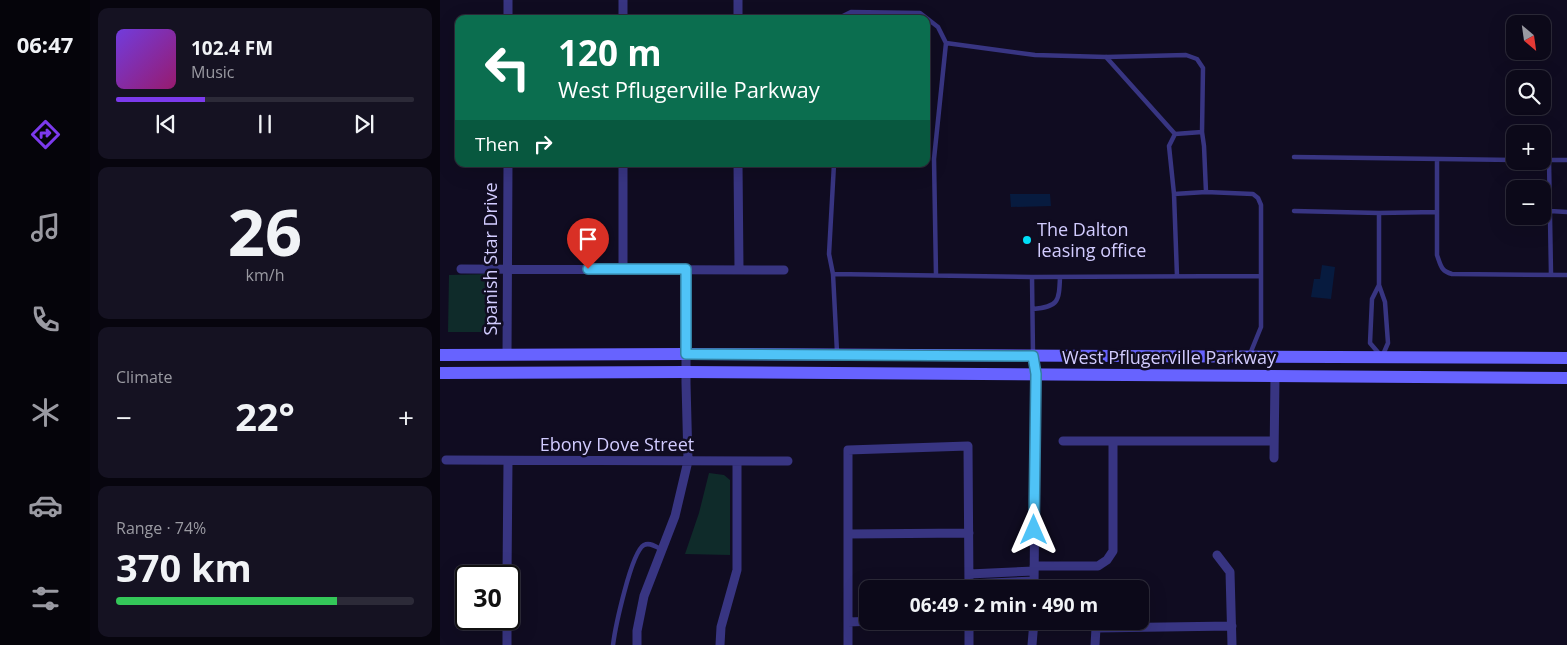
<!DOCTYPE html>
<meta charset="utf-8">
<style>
:root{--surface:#0c0919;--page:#151222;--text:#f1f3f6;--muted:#9a9aa2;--line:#2c2a38;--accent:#7c3aed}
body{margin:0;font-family:"Open Sans",sans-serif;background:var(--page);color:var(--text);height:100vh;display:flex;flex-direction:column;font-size:19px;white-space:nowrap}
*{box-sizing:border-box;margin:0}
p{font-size:16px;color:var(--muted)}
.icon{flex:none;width:28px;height:28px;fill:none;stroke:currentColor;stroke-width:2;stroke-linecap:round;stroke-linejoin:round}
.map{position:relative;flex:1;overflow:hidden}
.sheet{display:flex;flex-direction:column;gap:8px;padding:8px;background:#07050e;width:350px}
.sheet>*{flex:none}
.banner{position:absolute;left:15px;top:15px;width:475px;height:152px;border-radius:10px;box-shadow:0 5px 20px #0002,0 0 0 1px var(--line);background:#0b6e4f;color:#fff;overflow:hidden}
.needle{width:32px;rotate:151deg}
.fabs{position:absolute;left:1066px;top:15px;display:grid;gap:10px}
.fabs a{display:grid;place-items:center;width:45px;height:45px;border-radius:10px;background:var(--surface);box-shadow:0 5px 20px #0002,0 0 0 1px var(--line);font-size:25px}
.speed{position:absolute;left:15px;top:565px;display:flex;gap:10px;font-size:25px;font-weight:700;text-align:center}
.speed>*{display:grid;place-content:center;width:65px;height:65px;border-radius:50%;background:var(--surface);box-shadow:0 5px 20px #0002,0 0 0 1px var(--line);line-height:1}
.speed .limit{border:2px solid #111;border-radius:8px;background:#fff;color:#111}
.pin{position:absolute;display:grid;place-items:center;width:42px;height:42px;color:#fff;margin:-51px -21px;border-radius:50% 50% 50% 0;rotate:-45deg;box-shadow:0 0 5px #0007}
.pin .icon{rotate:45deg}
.me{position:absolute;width:55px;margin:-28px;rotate:0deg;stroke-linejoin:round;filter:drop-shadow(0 0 4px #0008)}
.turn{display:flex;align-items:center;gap:18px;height:105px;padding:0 20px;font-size:22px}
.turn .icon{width:65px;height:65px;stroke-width:2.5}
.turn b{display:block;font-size:35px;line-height:42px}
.then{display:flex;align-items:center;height:48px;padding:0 20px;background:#0003;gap:10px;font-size:19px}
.big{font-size:38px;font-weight:700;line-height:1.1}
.sheet .widget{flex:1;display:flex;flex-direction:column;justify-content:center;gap:8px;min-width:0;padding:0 18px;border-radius:10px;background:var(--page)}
.sheet .dial{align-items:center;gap:0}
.dial b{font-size:65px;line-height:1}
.song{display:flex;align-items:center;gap:15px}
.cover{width:60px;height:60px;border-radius:8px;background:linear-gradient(135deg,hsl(260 70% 55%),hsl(320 70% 35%))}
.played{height:5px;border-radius:2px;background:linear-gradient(90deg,var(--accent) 30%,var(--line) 30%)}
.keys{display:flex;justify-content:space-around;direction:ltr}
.heat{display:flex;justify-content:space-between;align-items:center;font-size:28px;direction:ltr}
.charge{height:8px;border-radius:4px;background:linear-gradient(90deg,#34c759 74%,var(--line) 0)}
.trip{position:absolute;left:419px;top:580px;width:290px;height:50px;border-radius:10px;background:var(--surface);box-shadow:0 5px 20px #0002,0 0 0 1px var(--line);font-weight:700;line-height:50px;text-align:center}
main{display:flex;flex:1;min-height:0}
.dock{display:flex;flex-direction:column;width:90px;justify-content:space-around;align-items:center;background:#05040a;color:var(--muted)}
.dock .icon{width:35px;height:35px}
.dock .active{color:var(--accent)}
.dock b{font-size:22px;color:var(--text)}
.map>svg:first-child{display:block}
.green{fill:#0f2b2a}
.water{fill:#071b3f}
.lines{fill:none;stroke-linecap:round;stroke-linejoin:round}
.service{stroke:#383582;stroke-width:4.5}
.minor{stroke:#383582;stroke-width:9}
.secondary{stroke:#6763ff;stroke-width:12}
.route-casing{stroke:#337fa1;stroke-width:12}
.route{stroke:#4fc3f7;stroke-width:9}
.poi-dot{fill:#00def7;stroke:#100c21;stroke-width:2}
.labels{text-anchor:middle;stroke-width:5;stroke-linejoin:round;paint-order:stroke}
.poi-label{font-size:18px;fill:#d2ccff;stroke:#100c21;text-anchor:start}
.street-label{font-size:18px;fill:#d2ccff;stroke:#100c21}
</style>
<main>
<nav class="dock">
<b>06:47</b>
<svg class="icon active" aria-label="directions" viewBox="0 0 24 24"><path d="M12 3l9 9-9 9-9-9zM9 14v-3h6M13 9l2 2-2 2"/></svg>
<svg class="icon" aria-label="music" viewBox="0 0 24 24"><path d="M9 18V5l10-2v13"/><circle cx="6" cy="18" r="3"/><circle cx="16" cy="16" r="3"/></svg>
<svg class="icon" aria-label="phone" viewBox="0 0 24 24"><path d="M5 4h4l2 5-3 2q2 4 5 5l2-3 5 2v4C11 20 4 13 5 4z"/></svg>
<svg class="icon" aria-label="climate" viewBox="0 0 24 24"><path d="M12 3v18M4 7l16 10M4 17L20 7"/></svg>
<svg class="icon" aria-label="car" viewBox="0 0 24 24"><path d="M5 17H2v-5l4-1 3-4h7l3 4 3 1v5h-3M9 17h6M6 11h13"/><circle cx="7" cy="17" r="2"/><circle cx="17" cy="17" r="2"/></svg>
<svg class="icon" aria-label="filters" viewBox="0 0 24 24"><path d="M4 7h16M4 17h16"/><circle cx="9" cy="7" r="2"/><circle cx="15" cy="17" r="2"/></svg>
</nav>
<section class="sheet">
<div class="widget">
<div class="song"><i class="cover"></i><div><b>102.4 FM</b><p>Music</p></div></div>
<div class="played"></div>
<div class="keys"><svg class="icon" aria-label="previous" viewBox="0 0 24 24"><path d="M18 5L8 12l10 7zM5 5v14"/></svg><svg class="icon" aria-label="pause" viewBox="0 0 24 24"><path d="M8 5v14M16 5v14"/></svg><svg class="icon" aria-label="next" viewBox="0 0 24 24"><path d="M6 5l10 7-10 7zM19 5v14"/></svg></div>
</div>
<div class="widget dial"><b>26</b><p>km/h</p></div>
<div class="widget"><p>Climate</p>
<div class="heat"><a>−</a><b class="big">22°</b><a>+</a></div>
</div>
<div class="widget"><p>Range · 74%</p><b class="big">370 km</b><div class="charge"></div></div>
</section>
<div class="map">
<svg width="1127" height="645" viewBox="0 0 1127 645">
<rect width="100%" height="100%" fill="#100c21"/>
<!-- green -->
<path class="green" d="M52,274v58h-44l1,-57z
M269,473l15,2 6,5v75l-45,-1 14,-41z"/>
<!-- water -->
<path class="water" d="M570,194h40l1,12 -40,1z
M882,265l13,2 -4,32 -20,-2 3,-18h6z"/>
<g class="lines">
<!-- service -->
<path class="service" d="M666,57l69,77 -6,12 5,48 3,82
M735,134l27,-2
M854,157l221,3
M997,159v96c4,11 4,16 15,19l115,1
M1102,160h25
M1109,160l2,114
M394,164l-5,90 4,20 199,3 229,-1v-71l-3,-7 -5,-4 -47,-2 -2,-46 -2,-14 1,-64 -6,-9 -11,-4 -80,2 -71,-2 -89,-12 -8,-16 -18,-14 -69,-1 -8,4 -3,3
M734,194l32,-2
M854,211l85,2 58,-1
M1110,211l17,1
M939,213v72l6,17 3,41 -6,14 -12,-14 2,-44 7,-14
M393,274l4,78
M496,275l-2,-116 12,-116
M592,277l1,78
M593,309c26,-2 26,-8 27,-32
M810,354l11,-27v-51
M173,645c2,-16 18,-93 31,-100 6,-3 13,2 18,5"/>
<!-- minor -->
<path class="minor" d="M183,0v19
M298,0v19
M68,19v-19
M183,164v105
M298,164l1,105
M21,269l323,1
M67,355l1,-191
M593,356l3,19 -2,214
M623,441h211
M834,458l1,-82
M6,460l342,1
M408,534l121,-1
M777,555l13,17 2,73
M594,566h64l9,-6 6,-9v-110
M529,574l65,-3
M67,576l1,-115
M529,584l65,-3
M67,619v26
M529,621v24
M408,622l29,-1
M197,645v-14l7,-35 31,-80 13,-55 -2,-78v-114
M280,645l1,-18 16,-57v-109
M408,645v-195l120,-4 1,143
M592,645l2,-24
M655,645l1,-17 136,-2"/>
<!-- secondary -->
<path class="secondary" d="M0,355l246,-1 881,4
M0,373l246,-1 881,6"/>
</g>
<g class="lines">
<!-- route casing -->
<g class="route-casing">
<path id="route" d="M148,269h98v85l347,2 3,18 -2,156"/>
</g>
<!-- route -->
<use href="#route" class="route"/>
</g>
<!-- markers -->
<circle class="poi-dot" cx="587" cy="240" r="5"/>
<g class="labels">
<!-- poi labels -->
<g class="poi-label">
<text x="597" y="236">The Dalton<tspan x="597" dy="21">leasing office</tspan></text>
</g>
<!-- street labels -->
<g class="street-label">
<text transform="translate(51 259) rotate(-90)" y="6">Spanish Star Drive</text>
<text x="729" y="364">West Pflugerville Parkway</text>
<text x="177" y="451">Ebony Dove Street</text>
</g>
</g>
</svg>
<div class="fabs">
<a><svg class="needle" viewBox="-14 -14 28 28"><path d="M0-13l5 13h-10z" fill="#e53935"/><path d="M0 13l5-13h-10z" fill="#9a9aa2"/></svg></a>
<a><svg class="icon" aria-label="search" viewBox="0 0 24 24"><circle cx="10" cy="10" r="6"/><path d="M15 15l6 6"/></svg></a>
<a>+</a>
<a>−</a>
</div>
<div class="speed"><div class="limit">30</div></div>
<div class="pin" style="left:148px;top:269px;background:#d93025"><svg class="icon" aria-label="arrive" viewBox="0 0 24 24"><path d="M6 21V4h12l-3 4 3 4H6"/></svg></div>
<svg class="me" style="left:594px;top:530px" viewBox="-20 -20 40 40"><path d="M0-17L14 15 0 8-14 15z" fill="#4fc3f7" stroke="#fff" stroke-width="4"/></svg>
<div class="trip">06:49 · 2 min · 490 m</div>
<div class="banner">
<div class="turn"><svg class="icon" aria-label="left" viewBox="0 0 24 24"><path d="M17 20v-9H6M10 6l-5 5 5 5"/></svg><div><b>120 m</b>West Pflugerville Parkway</div></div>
<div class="then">Then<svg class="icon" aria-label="right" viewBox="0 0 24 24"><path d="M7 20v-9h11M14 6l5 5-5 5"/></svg></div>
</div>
</div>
</main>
